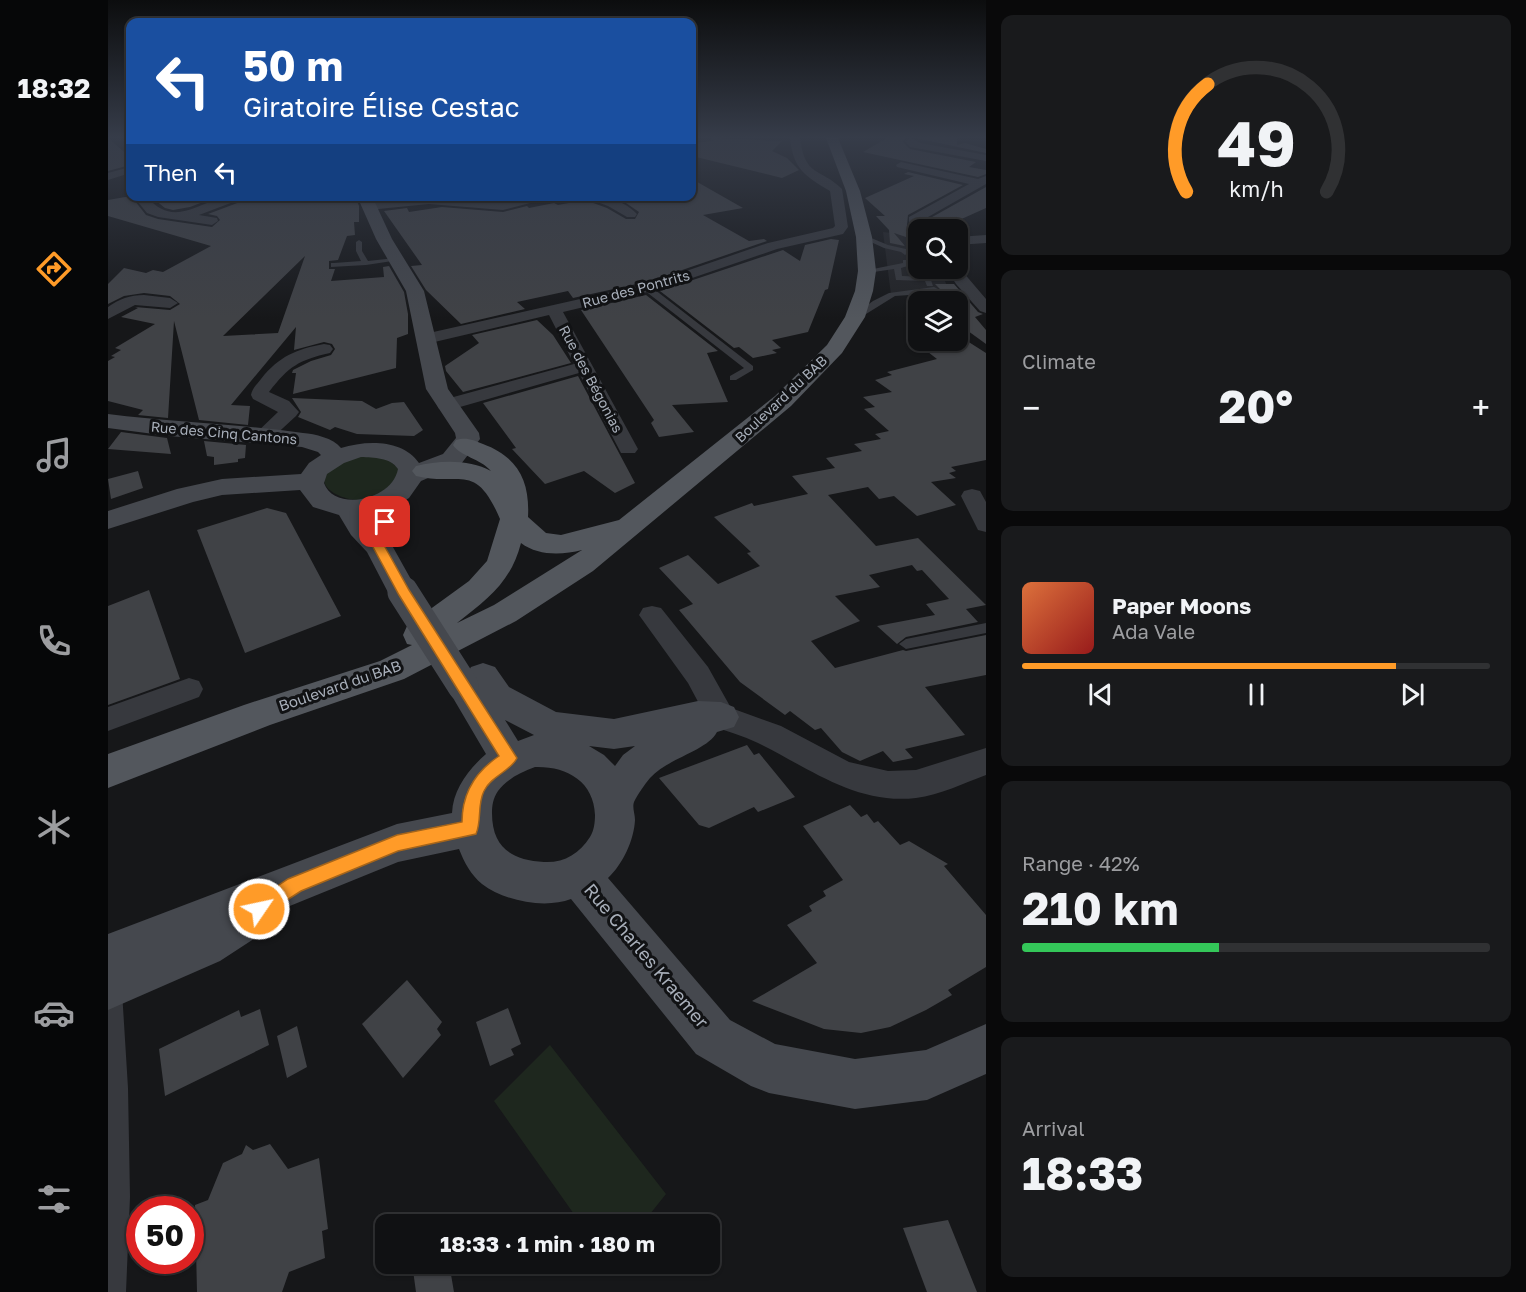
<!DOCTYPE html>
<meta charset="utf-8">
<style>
:root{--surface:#101113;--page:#191a1c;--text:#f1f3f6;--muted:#9c9da0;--line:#303133;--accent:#ff9b28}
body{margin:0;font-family:"Golos Text",sans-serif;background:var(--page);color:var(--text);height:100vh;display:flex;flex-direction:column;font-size:22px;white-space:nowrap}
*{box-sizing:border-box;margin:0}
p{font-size:20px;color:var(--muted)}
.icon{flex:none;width:33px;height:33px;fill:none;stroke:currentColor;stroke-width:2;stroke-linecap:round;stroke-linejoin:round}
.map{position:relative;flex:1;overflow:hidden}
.side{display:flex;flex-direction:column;gap:15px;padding:15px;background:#09090a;width:540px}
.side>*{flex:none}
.banner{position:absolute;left:18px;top:18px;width:570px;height:183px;border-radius:12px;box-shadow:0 2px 4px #0004,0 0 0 2px var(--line);background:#1a4fa0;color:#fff;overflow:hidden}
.tools{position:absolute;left:800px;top:219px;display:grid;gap:12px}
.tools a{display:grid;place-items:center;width:60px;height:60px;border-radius:12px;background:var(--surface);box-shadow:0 2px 4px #0004,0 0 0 2px var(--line);font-size:30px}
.speed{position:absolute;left:18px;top:1196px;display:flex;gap:12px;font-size:30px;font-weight:700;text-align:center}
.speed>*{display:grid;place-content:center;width:78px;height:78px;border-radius:50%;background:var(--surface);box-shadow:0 2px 4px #0004,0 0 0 2px var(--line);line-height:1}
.speed .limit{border:9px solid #d22;background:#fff;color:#111}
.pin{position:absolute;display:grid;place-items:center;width:51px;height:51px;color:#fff;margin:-26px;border-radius:12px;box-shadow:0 3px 9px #0006}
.me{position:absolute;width:66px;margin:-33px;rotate:56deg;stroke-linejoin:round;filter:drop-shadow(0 0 4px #0008)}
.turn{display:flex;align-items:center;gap:21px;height:126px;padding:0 18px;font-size:27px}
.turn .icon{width:78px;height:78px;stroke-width:2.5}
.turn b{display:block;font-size:42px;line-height:51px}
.then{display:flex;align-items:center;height:57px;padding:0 18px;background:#0003;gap:12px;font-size:22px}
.big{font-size:45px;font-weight:700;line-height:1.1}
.side .tile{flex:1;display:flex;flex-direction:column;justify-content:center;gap:9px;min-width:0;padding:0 21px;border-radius:12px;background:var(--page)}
.side .dial{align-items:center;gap:0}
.dial svg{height:156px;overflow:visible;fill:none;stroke:var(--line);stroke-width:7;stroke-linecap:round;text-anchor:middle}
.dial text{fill:var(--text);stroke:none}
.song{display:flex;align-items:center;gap:18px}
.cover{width:72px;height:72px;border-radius:9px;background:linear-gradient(135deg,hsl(20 70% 55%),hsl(0 70% 35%))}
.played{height:6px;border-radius:3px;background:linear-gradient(90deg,var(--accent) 80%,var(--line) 80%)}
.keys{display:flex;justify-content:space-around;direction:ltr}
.heat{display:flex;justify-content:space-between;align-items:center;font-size:33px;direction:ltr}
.charge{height:9px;border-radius:4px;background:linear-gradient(90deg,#34c759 42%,var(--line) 0)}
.trip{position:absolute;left:267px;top:1214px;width:345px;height:60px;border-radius:12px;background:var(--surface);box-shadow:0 2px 4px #0004,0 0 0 2px var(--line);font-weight:700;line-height:60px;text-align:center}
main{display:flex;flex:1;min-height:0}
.tab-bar{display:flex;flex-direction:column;width:108px;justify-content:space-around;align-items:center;background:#060708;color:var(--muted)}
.tab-bar .icon{width:42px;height:42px}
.tab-bar .active{color:var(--accent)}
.tab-bar b{font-size:27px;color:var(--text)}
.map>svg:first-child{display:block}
.built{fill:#222326}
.green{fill:#1e271e}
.building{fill:#404246;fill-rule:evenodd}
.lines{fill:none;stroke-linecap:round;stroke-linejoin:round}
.lane{fill:#37393e;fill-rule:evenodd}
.street{fill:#37393e;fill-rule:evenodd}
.secondary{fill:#45484e;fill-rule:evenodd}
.primary{fill:#53575d;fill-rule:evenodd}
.secondary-bridge{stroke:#45484e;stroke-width:31}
.route{fill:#ff9b28;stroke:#a6651a;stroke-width:1.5}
.labels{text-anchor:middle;stroke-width:6;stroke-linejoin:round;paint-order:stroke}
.far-street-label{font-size:14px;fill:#a8afba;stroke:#111214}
.street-label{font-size:15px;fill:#a8afba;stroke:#111214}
.near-street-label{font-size:18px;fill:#a8afba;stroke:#111214}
</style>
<main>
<nav class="tab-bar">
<b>18:32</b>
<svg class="icon active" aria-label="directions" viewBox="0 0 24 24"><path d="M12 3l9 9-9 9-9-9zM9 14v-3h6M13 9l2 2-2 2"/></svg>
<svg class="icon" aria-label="music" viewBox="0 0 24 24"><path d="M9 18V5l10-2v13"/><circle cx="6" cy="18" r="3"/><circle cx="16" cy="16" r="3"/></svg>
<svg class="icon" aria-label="phone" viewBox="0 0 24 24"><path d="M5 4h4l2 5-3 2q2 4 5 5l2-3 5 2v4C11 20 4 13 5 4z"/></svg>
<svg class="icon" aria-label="climate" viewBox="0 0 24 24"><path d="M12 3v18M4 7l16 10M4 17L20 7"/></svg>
<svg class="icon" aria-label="car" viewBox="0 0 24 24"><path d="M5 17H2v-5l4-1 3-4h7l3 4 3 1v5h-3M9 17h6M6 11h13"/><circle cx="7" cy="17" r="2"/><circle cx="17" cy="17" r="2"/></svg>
<svg class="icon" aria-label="filters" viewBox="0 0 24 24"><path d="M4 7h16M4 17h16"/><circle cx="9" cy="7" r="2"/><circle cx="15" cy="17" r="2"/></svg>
</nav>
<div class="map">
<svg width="878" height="1292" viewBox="0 0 878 1292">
<rect width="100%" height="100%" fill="#161719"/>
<!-- built -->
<path class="built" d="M775,232l35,4v32l18,1 3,8 6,4 5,12 -59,2z"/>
<!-- green -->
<path class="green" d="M248,456l28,1 16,12 -11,22c-10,3 -21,8 -32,9 -15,0 -47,-14 -26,-32 6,-5 17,-8 25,-12z
M442,1045l116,149 -24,30h-61l-87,-123z"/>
<!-- building -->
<path class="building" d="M0,138l22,19v8l-22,6z
M602,138l72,3 -10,10 15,7 12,12 -17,8 -90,-22v-13l21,-2z
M779,138h18l-2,4 7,7 66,13 -7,5 17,3v4l-8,3 -115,-25z
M808,138h41v7l8,-2 21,6v4z
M800,172l55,13 -55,30 -1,10 11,10v6l-24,-8 11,13 -15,-3 -1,-13 -13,-14h9l-20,-18 49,-22 -10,-2z
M584,179l51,29 -40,7 46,26 15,-2 3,2 -117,40 -77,17 -5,-7 -51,11 8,7 -64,15 -35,-34 -15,-24 11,-1 -38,-54 23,-3 2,4 33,-5 61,5 24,-6 2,2 25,-5 4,2 27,-5 22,8 19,11h9l4,-7 -13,-9 -16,-7h82z
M878,187v21l-40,18 -21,-5z
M23,196l15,19 12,4 54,8 8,-7 -3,-4 -9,-2 40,-15h70l-2,3 40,-4 3,8v16h-5l1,13 -8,1 -9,24 -9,1v8h6l-4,12 53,-4 -1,-10 6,-1 15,26 4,22v20l-11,4 -1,30 -103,26 3,-21h-4l1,-3 18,-9 20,-6 4,-6 -3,-5 -8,-2 -30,8 2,-23 -65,78 19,1 -2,19 -49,-5 -25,-99 -6,97 -30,-3 5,-5 -35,-9v-40l7,-4 -4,-1 10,-6 -6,-2 40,-24 -34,-7 17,-9 -3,-1 35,3 10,-6 -10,-8 -26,-3 -20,3 -16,8v-20l16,-16 22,5 7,-3 10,2 48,-26 -103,-30v-16zM197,256l-27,77 -55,3z
M42,196h44l-4,3h21l-21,8 -17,3 -8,-2z
M723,239l8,1 -11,49 -3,1 -17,42 -36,8 9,8 -9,2 5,3 -24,5 -14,-11 -5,1 -74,-57 123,-41 17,11 5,-16z
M827,284h19l24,28 5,2 -8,3 11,13v14l-29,-21v-21h-14l-6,-7 3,-6z
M538,295l72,56 -11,2 21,49 -56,3 22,27 -35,5 -8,-14 3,-3 -73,-110z
M429,320l16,15 18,28 -108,29 -17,-21 -1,-5 34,-23 -7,-8z
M856,339l22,14v107l-35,7 5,4 -7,2 7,5 -25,4 25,23 -39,11 -23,-20 -15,3 -11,-12 -40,8 48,51 42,-8 68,67 -20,4 12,13 -72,15 -9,7 -20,-18 58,-11 -9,-11 23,-5 -27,-29 -5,1 -5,-6 -43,10 11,12 -45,9 25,25 -49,20 24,27 68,-18 3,1 80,-16v40l-61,12 40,48 -60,14 8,9 -20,4 -10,-11 -23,10 -18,-9 -21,-24 -6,2 -25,-19 -5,4 -45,-33 -61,-72 14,-6 -34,-36 29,-13 30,29 42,-18 -13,-13 4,-1 -37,-35 38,-14 2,3 54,-12 -16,-18 43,-8 -9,-10 36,-7 -8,-7 27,-5 -6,-5 14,-3 -25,-22 11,-2 -12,-10 29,-5 -17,-12 17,-5 -5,-3 50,-13 -18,-14z
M470,376l57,107 -20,10 -31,-22 -39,13 -33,-35 4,-1 -33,-45z
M184,398l70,3 14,8 16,-6 12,-1 19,28 -9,6 -57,-2 -22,-7 -5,3 -32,-13 3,-5z
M13,432l46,6 4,16 -63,-5z
M96,441l42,4 -1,13 -7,1v3l-24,3v-8l-7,-1z
M30,471l5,17 -32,11 -3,-20z
M159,508l19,5 55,103 -96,37 -48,-123z
M41,590l31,89 -72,26v-99z
M639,745l7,10 5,-2 36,44 -37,15 -4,-5 -45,21 -10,-3 -40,-47z
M742,805l11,12 6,-3 7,9 4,-2 22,24 9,-4 39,23 -4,2 42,49v52l-38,23 4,5 -26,15 -36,17 -29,6 -37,-4 -72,-28 65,-38 -30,-38 25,-14 -3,-5 17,-10 -3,-5 20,-11 -40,-54z
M299,980l35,42 -5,7 4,6 -38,43 -41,-54z
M400,1008l13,36 -10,5 3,6 -24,11 -14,-44z
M152,1009l9,36 -104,51 -6,-47 80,-39 2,7z
M189,1026l10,41 -20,11 -10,-42z
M162,1144l18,25 31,-11 9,71 -6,2 3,27 -36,14 -7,20h-85l-2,-87 13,-5 15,-37 19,-9 4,-9 7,5z
M840,1220l29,72h-50l-24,-64z
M304,1263h37l5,29h-38z"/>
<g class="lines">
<!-- lane -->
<path class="lane" d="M756,235l24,10 18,4 2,4 -3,2 -4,-3 -17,-4 -22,-10z
M251,240l3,2v9l6,10 27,-3 4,2 -33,5 -35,2v-4h3l27,-2 -5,-10v-9z
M795,260h6l2,5 -10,3 1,8 28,1 3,9h-6l-2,-5 -29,-1 -2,-11 -27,4 -4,-2 40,-8z
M536,286h6l103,80v4l-17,10h-6v-4l14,-8 -100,-78z
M826,287l4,2v4l-43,3 -37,23 -7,-2 22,-16 16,-8z
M878,623v10l-80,16 -7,-5 7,-5z
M4,981l7,3 3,7 6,97 2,109 -4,95h-18v-309z"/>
<!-- street -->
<path class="street" d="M682,138h10c5,40 20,29 42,51l6,38 -5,7 -66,15 -117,40 -97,23 75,137 -3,4h-14l-42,-80 -126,36h-14l-2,-4 2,-4 135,-37 -25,-49 -123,29 -6,-1 -2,-4 2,-4 231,-52 117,-40 65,-15 2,-2 -5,-35c-25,-15 -37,-22 -40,-53z
M803,138l9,5 66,12v6l-76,-14 -5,-6z
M793,162l77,17 8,-3v8l-65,37 7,9h-10l-1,3 -8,-9v-7l60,-33 -72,-17 -1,-2z
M22,167v6l-22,7v-7z
M25,196h13c25,29 45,12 74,2 8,-3 20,-2 29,-2l-50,19 18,3 1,3 -6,4 -54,-8 -11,-4z
M320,196l75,6 28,-6h26l-54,14 -74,-6 -61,6 -6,-4 6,-4z
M473,196c21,0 41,2 56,18l-2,3h-8l-19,-11z
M878,235v8l-29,2v-8z
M849,265l29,34v14l-6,-2 -24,-27 -10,-16h11z
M36,295l26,3 8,5 -8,5 -35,-3 -27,14v-12c11,-8 22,-12 36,-12z
M216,344l6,1 3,4 -3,4c-31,7 -41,13 -61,39l20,9 10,11 -3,4 -26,24h-14l-3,-4 25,-24 -25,-13 -2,-4c1,-6 6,-11 10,-16 18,-23 36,-30 63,-35z
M864,489l8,2 6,11v30l-8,-2 -17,-34 3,-5z
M544,606l9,2 47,59 23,41 50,18 68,36 39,9 28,-1 70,-22v27c-22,8 -46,20 -70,23 -60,7 -107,-30 -158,-55 -15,-7 -31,-12 -47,-17l-23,-43 -49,-68 4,-7z
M81,678l10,3 4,8 -4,8 -91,34v-24z"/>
<!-- secondary -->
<path class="secondary" d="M249,196h15l20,43 32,52 24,98 31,44 1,6 -19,25 -40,17 -12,17 -15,9 -27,8 22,25 29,52 -4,8 -11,3 -11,-3 -25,-48 -16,-17 -12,-20 -26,-8 -13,-17 -78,5 -29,7 -85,27v-18l69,-22 45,-10 79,-5 8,-11 12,-8 -3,-3 -16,-5 -133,-11 -61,-8v-14c65,8 130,10 195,19 12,1 30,5 38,15 25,-8 62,-9 78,15l24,-9 13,-16 -1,-5 -29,-44 -20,-98 -30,-52zM253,457c13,1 29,0 37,12 -6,32 -64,43 -74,14l3,-9 17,-11z
M375,663l12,4 14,20 47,25 58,7 84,-18 23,1 13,5 5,10 -5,10 -17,5c-10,19 -49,26 -67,46 -5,6 -13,17 -16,24 -2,5 1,12 1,18 -1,20 -12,44 -27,58l122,142 45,24 80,15 71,-9 60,-26v50l-59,26 -72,9 -86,-16 -18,-7 -55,-32 -125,-155c-26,10 -67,2 -89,-15 -11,-9 -18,-22 -23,-35l-61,13 -123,50 -6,17 -49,32 -112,49v-76l289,-110 55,-11c1,-24 17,-44 34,-59l-40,-68 5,-10 12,-4 4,2 4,-7zM397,720l29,15 -16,6zM481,746l25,3 21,-3 -12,9 -8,11 -11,-11zM427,767c31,-1 59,14 60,48 0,7 -1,16 -5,22 -11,17 -26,26 -46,25 -32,-2 -52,-14 -52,-49 0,-7 1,-15 6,-22 9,-12 23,-19 37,-24z"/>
<!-- primary -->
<path class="primary" d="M718,138h12l22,53 12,46 4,34 -3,20 -8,26 -23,36 -51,53 -198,165 -77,50 -112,58 -134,46 -162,63v-34l136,-49 136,-44 32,-16 -5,-1 -4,-9 4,-9 62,-45 18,-20 13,-42c-25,-59 -40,-32 -84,-43l-4,-5 4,-5c23,-6 54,-7 75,5 -11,-13 -30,-14 -38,-26l3,-5c11,-3 17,0 27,4 35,13 47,37 45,73l18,16 15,2 58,-15 156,-124 52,-51 18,-28 10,-26 3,-20 -2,-34 -10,-46zM413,543c17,13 41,12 61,7l-88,55 -37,18c31,-24 54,-41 64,-80z"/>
<!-- secondary-bridge -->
<path class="secondary-bridge" d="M295,592l60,94"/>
</g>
<!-- sky -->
<linearGradient id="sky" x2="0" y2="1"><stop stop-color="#0c0d0e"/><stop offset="0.43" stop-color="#363c49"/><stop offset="1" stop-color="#363c49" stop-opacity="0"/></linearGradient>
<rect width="878" height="319" fill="url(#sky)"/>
<!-- route -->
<path class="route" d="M277,518l5,4 -5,25 24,43 108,168c-6,13 -26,18 -33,33 -7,14 -2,29 -8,43l-78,17 -97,40 -42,27 -7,-2 -2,-7 2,-6 36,-24 109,-44 65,-13c0,-29 13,-50 37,-66l-100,-161 -26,-48 6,-25z"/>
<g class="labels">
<!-- far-street labels -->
<g class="far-street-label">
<text transform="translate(528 289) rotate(-15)" y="5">Rue des Pontrits</text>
<text transform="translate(483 379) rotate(62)" y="5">Rue des Bégonias</text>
<text transform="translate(673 399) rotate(-43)" y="5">Boulevard du BAB</text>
<text transform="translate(116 433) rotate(5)" y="5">Rue des Cinq Cantons</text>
</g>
<!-- street labels -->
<g class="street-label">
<text transform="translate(232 686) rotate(-19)" y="5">Boulevard du BAB</text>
</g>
<!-- near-street labels -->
<g class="near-street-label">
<text transform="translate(538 956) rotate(50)" y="6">Rue Charles Kraemer</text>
</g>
</g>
</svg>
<div class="tools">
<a><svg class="icon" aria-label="search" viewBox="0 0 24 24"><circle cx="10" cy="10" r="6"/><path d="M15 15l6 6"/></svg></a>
<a><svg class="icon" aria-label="layers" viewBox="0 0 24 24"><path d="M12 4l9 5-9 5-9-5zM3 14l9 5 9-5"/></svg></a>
</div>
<div class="speed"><div class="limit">50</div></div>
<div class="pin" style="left:277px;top:522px;background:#d93025"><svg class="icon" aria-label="arrive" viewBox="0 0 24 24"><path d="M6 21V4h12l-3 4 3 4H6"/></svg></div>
<svg class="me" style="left:151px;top:909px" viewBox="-20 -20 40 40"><circle r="17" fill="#ff9b28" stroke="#fff" stroke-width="3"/><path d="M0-11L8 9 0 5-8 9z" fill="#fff"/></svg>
<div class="trip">18:33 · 1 min · 180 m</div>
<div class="banner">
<div class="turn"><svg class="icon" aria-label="left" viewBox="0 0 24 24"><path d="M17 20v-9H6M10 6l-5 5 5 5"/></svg><div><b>50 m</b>Giratoire Élise Cestac</div></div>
<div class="then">Then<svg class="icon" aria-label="left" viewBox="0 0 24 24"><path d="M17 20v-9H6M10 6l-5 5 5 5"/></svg></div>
</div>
</div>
<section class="side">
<div class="tile dial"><svg viewBox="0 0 100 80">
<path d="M14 69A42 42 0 1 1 86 69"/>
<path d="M14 69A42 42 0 0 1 25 14" stroke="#ff9b28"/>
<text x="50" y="56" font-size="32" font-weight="700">49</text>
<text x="50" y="72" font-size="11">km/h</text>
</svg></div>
<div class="tile"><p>Climate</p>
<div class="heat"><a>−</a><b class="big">20°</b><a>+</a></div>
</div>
<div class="tile">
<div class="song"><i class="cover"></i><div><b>Paper Moons</b><p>Ada Vale</p></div></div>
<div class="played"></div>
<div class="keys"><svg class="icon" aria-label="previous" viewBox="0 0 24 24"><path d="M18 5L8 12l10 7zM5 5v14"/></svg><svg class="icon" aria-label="pause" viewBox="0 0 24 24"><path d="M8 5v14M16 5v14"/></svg><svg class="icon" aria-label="next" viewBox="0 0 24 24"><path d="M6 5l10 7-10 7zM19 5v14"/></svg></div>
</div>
<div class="tile"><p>Range · 42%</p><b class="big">210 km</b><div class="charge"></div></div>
<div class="tile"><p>Arrival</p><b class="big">18:33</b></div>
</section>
</main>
